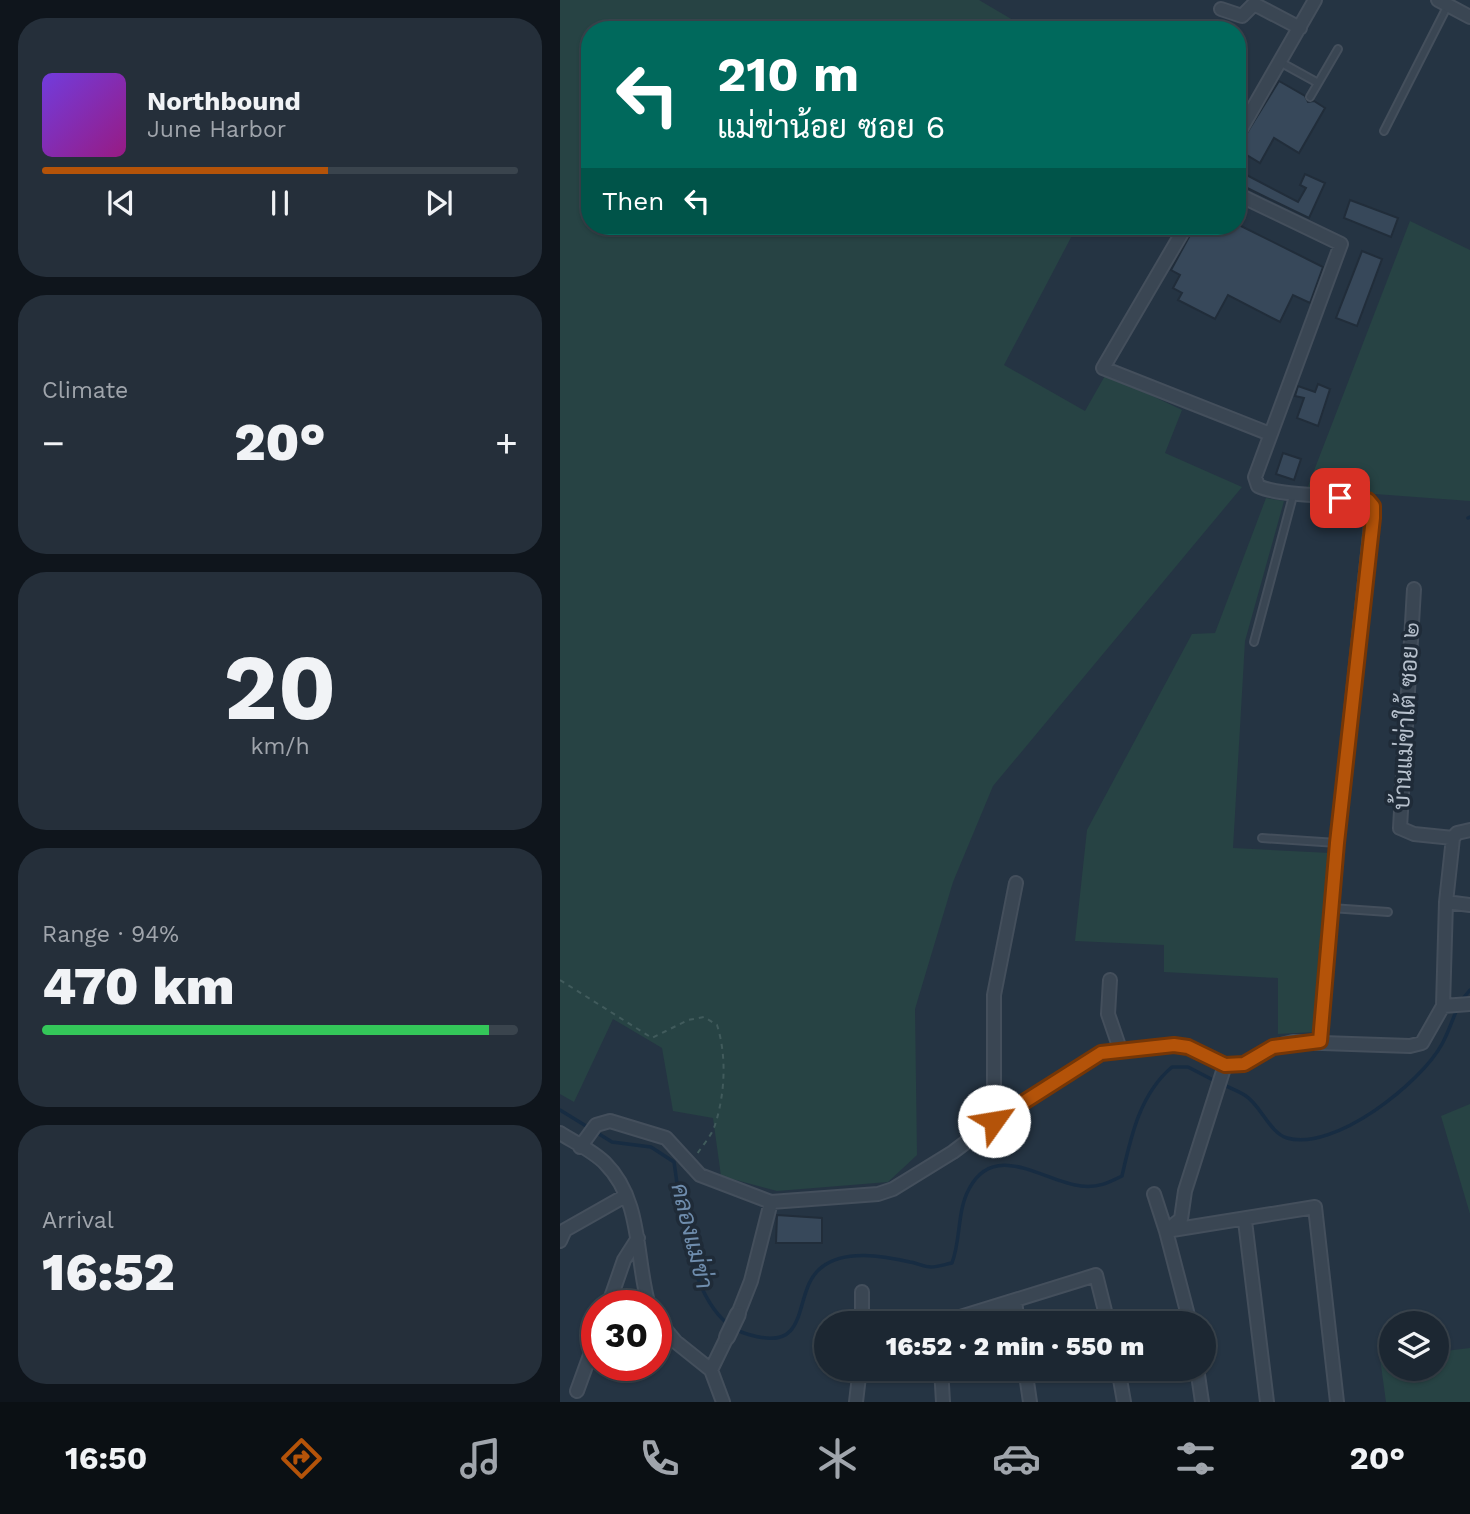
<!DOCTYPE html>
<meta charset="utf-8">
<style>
:root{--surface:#1c2732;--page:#252f3a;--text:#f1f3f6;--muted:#a0a5ac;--line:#3a444d;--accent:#b45309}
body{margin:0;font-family:"Work Sans",Sarabun,sans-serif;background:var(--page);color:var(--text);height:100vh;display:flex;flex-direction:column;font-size:26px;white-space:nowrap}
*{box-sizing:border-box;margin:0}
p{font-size:23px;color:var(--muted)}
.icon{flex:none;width:38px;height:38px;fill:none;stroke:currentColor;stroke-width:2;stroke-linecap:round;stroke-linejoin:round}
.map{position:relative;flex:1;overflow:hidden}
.side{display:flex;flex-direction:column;gap:18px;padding:18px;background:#0f151c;width:560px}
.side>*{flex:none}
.top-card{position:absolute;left:21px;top:21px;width:665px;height:214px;border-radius:28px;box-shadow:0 2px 5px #0004,0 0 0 2px var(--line);background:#00695c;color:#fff;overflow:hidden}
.fabs{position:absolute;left:819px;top:1311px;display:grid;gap:14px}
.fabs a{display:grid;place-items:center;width:70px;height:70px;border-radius:50%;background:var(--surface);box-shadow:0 2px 5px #0004,0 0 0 2px var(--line);font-size:35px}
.speed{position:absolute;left:21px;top:1290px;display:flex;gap:14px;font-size:35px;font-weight:700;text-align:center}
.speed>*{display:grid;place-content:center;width:91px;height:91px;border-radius:50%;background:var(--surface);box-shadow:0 2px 5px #0004,0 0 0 2px var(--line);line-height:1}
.speed .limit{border:10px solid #d22;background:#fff;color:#111}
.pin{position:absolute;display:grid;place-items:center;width:60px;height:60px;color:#fff;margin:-30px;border-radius:14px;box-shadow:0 4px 10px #0006}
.me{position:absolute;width:77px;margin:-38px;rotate:58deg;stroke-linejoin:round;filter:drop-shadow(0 0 5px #0008)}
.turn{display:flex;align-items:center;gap:24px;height:147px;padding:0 21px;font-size:32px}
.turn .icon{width:91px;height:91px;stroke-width:2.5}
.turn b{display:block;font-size:49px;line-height:60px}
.then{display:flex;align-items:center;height:66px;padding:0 21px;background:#0003;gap:14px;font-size:26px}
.big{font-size:52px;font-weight:800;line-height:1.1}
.side .widget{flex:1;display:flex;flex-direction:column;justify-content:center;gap:10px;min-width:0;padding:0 24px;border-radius:28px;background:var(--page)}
.side .dial{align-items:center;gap:0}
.dial b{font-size:91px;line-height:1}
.song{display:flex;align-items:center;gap:21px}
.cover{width:84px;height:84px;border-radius:10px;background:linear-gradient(135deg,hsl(260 70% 55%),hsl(310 70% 35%))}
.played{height:7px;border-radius:4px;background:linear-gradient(90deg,var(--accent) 60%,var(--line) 60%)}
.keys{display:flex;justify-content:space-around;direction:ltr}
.heat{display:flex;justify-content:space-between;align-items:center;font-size:38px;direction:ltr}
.charge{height:10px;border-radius:5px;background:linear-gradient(90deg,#34c759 94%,var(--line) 0)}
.trip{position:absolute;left:254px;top:1311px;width:402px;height:70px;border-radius:35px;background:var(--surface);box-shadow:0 2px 5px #0004,0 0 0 2px var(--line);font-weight:800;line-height:70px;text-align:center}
.dock{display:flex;height:112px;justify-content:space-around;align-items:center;background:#0b1014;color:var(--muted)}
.dock .icon{width:49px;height:49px}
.dock .active{color:var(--accent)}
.dock b{font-size:32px;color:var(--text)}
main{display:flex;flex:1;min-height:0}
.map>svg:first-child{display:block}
.green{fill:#274344}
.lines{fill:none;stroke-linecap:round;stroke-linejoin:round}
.stream{stroke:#172c42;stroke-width:3.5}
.building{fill:#37485a;stroke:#212d3a;stroke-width:2}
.service-casing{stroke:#444f5c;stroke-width:10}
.minor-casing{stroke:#444f5c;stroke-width:16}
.tertiary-casing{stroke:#444f5c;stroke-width:18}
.path{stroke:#415b5c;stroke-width:2;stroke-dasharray:5 5;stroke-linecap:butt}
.service{stroke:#3a4653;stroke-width:6}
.minor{stroke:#3a4653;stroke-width:12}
.tertiary{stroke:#3a4653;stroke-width:14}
.route-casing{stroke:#753606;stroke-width:18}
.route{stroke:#b45309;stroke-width:12}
.labels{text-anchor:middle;stroke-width:7;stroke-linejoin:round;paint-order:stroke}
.street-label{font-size:23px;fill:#b7c1cd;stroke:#1f2b38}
.water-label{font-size:24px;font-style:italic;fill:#6f8dad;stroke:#1f2b38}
</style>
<main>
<section class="side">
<div class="widget">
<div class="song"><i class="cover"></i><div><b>Northbound</b><p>June Harbor</p></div></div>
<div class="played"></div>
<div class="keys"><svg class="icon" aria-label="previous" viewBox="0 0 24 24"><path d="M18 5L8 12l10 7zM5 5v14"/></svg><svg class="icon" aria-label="pause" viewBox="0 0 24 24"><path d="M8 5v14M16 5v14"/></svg><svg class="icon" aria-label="next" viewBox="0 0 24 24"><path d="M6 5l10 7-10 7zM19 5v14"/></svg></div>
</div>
<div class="widget"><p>Climate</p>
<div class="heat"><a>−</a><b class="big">20°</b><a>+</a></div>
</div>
<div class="widget dial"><b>20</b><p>km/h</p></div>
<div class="widget"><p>Range · 94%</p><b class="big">470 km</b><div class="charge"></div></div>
<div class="widget"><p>Arrival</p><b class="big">16:52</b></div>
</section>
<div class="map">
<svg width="910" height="1402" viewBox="0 0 910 1402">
<rect width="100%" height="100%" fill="#253443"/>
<!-- green -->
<path class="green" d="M0,0h419l51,30h-440v196h487l-73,139 81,46 21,-37 76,36 -17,43 77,34 -249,299 -40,96 -38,127 2,146 -29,27 -111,9 -56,-15 -8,-58 -40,-7 -11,-63 -49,-29 -39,83 -14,-8z
M850,221l60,29v251l-163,-12z
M706,498l18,3 -39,140 -12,207 97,5 -14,179 -38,2v-56l-114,-6v-27l-89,-4 12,-111 105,-196 23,-1z
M910,1104v110l-29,-98z
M910,1348v54h-84l-6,-44 11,-1v11h46v-16z"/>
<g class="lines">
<!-- stream -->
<path class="stream" d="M908,518l2,-1
M900,1002l10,-12
M662,1084c8,4 17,7 24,12 15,10 24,37 41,42 47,14 134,-55 155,-94 6,-11 10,-23 15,-35
M0,1110l52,32 39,5 23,15c7,47 14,130 54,162
M174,1328c8,6 16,7 25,9 53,11 33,-48 63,-70 23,-18 61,-11 88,-5 7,1 14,5 21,5 7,0 15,-3 21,-4 9,-24 5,-52 17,-74 26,-50 77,-6 112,-3 17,2 27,-3 41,-10 9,-40 18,-82 50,-109h16l27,14"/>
</g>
<!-- building -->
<path class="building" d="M719,81l26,15 3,6 6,-1 11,7 -26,45 -25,-15 -14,25 -23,-14z
M677,170l61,32 8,-14 -6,-3 5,-11 20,9 -16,35 -72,-35z
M790,200l48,18 -7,19 -47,-19z
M635,226h46l82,41 -13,36 -17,-8 -13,27 -52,-27 -13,24 -37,-19 4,-7 -9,-5 7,-13 -9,-5z
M802,251l20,8 -25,67 -21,-8z
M758,384l12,5 -12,37 -21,-8 7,-20 -9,-2 3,-10 17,6z
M723,453l18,6 -7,21 -18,-6z
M217,1215l45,3v25h-46z"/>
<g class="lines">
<!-- service casing -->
<g class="service-casing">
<path id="service" d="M720,62l38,21
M750,97l28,-48
M824,131l64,-126
M694,642l39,-146
M702,838l75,5
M771,908l57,4"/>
</g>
<!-- minor casing -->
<g class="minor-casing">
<path id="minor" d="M878,0l32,17
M661,9l21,7 12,-12 46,24
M677,136l78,-136
M677,194l104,50 -86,233 3,9c26,13 105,6 115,20l-36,337 -17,198
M626,226l-83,142 167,66
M854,589l-14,239 14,6 39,4
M886,902l24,3
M550,980l-2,34 12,35
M883,1006l27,-2
M434,1121v-126l22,-112
M0,1133c14,9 33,18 45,30 38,38 30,95 44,143
M20,1147l16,-22 14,-4 56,17 34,37 71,27 107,-8 15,-5 60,-37 41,-31 107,-68 73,-8 14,2 37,18 19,-1 29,-17 20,-5 117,4 12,-3 21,-37 3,-104 7,-64 4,-5 13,-3
M594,1194l12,37 149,-24 22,195
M685,1221l22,181
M0,1241l5,-11 60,-34
M302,1292v31
M455,1301l3,22
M48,1306l16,-46 14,-22
M178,1314l13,-33 20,-79
M96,1318l20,24 35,28 12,32
M381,1323l155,-48 12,48
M630,1323l-24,-92 15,-12 4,-28 40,-126
M381,1368l2,34
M465,1368l5,34
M558,1368l6,34
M637,1368l5,34
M151,1370l16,-33
M17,1391l20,-55
M296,1402l4,-34"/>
</g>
<!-- tertiary casing -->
<g class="tertiary-casing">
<path id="tertiary" d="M167,1337l11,-23"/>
</g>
<!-- path -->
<path class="path" d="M0,980l92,58 36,-18 16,-3 13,8c10,31 8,69 -2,100 -3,10 -12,20 -18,29"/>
<!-- service -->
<use href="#service" class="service"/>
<!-- minor -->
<use href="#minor" class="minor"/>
<!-- tertiary -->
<use href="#tertiary" class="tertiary"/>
</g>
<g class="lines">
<!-- route casing -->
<g class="route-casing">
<path id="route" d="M434,1121l107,-68 73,-8 14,2 37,18 19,-1 29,-17 47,-6 17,-198 36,-325v-12l-5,-6 -28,-2"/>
</g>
<!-- route -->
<use href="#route" class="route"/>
</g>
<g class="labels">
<!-- street labels -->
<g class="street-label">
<text transform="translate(846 716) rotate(-87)" y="8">บ้านแม่ข่าใต้ ซอย ๒</text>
</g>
<!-- water labels -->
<g class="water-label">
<text transform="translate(132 1236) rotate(76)" y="8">คลองแม่ข่า</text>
</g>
</g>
</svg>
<div class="fabs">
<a><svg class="icon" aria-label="layers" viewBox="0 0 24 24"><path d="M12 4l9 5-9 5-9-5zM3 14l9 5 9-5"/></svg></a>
</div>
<div class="speed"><div class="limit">30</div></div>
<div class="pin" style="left:780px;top:498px;background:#d93025"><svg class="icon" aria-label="arrive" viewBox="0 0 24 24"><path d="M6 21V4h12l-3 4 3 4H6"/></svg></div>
<svg class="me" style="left:434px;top:1121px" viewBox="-20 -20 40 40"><circle r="19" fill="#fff"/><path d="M0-13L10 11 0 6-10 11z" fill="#b45309"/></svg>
<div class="trip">16:52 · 2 min · 550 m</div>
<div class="top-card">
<div class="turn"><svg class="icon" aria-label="left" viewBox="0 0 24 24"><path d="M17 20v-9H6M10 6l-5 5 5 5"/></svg><div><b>210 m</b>แม่ข่าน้อย ซอย 6</div></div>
<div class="then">Then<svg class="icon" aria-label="left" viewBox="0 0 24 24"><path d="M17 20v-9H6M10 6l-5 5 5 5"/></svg></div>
</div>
</div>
</main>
<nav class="dock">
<b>16:50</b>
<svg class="icon active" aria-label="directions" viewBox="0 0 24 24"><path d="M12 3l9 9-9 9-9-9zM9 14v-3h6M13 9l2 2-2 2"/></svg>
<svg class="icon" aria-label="music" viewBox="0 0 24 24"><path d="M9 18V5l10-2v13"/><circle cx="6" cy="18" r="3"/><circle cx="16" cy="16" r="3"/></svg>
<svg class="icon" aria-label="phone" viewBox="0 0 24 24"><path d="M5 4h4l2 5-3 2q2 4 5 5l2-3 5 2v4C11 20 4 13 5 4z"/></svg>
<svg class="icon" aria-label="climate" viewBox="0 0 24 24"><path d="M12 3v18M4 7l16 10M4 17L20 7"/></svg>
<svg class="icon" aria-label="car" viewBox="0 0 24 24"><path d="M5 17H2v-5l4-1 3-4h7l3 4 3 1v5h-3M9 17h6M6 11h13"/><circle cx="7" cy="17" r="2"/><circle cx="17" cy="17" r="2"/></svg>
<svg class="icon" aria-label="filters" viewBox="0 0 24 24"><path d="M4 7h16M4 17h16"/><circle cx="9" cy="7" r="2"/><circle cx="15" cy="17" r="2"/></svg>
<b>20°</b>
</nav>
